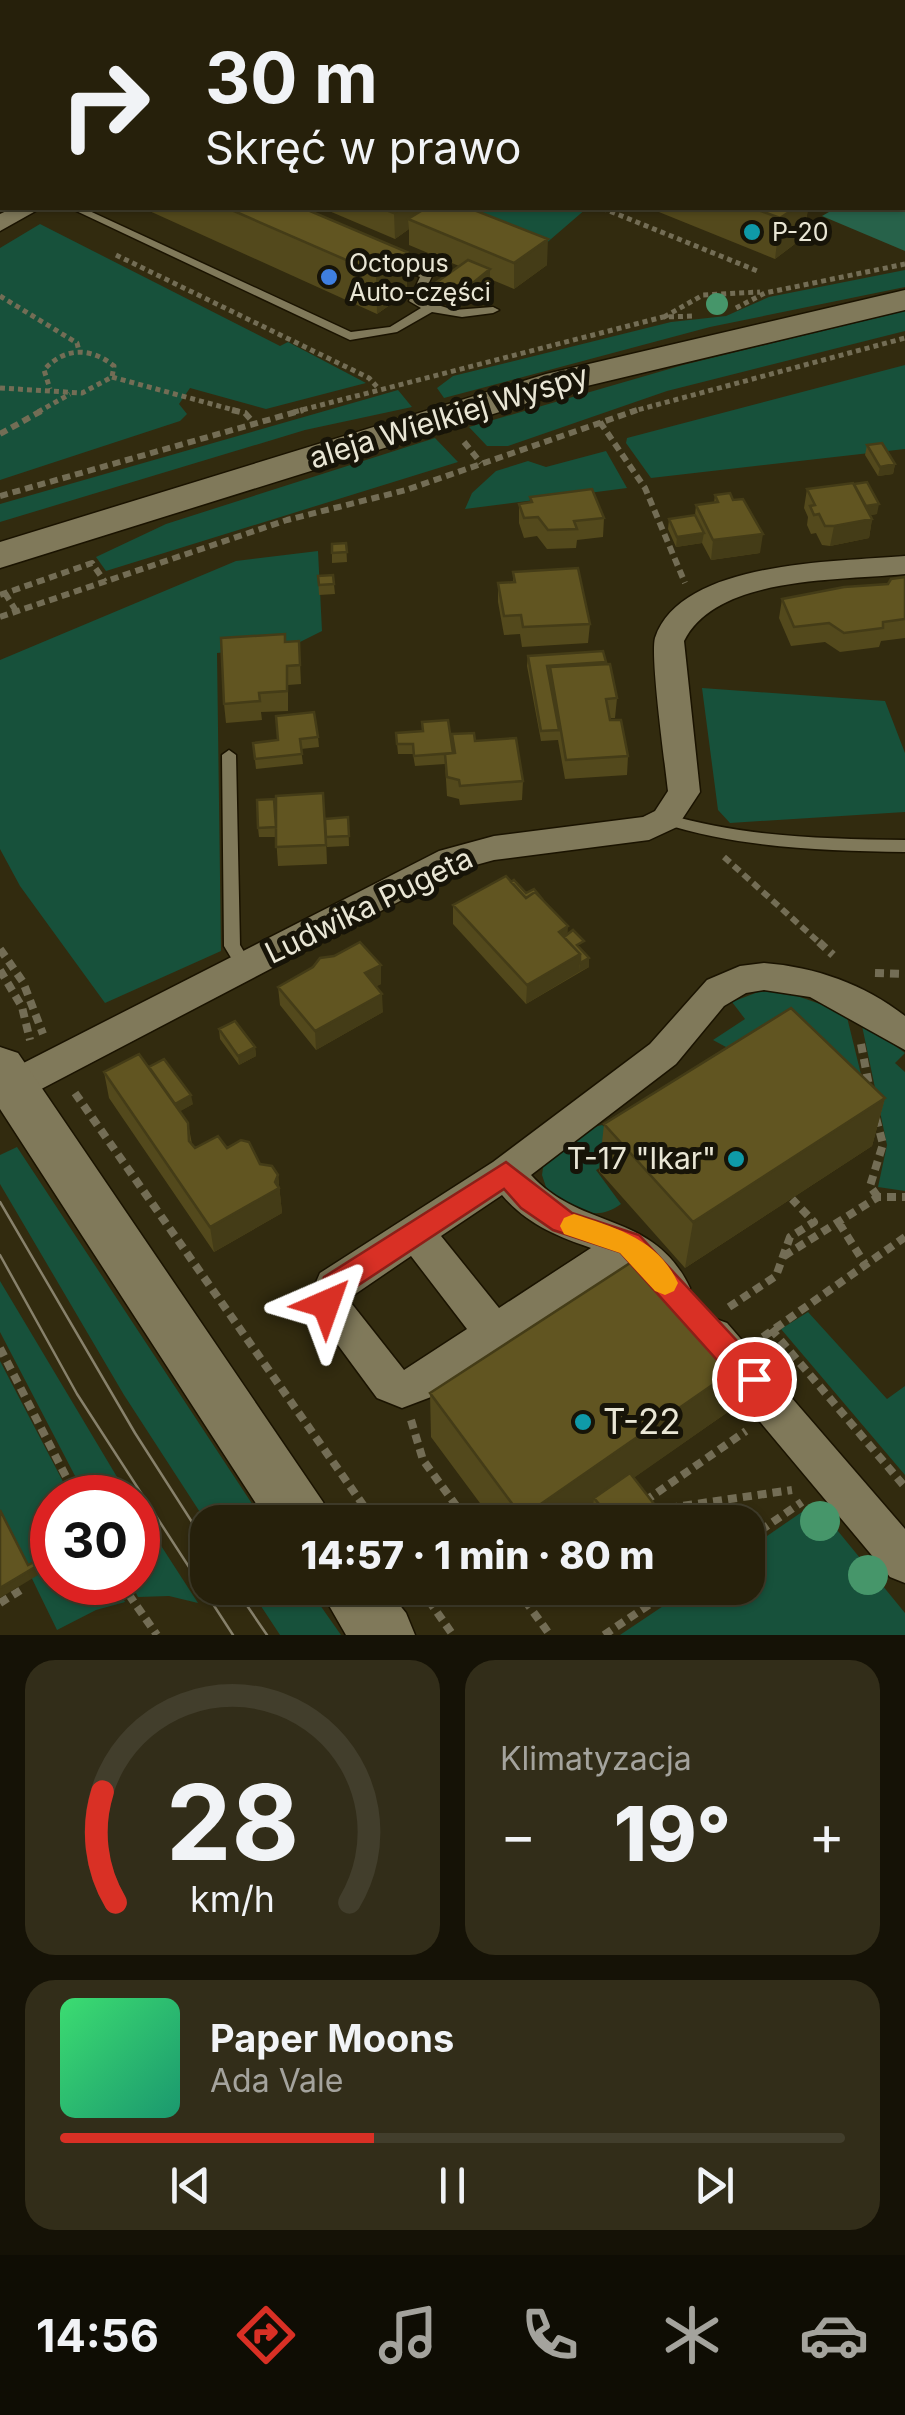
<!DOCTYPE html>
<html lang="pl">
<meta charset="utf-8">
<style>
:root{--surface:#26200b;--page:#322d19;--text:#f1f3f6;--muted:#a4a39d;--line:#423e2c;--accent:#d93025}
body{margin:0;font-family:Inter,sans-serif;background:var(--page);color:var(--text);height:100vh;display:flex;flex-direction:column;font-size:38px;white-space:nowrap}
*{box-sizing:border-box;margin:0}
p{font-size:32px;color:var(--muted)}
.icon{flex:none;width:55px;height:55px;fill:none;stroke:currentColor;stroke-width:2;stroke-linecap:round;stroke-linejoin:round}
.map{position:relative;height:1635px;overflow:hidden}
.details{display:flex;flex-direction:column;gap:25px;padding:25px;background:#151206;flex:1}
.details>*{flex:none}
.banner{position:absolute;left:0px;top:0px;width:905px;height:210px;box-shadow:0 2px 8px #0004,0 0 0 2px var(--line);background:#26200b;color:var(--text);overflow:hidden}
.speed{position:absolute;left:30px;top:1475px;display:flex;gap:20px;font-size:50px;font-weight:700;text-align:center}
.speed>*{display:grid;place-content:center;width:130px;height:130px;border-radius:50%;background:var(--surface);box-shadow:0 2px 8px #0004,0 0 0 2px var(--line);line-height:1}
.speed .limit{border:15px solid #d22;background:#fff;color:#111}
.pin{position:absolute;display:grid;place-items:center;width:85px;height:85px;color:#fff;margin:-42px;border:5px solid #fff;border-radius:50%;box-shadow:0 2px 10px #0007}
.me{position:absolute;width:110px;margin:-55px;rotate:43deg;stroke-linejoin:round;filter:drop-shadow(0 0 8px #0008)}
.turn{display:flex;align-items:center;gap:35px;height:210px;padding:0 40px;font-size:45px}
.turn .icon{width:130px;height:130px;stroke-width:2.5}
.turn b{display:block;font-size:70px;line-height:85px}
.big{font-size:75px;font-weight:800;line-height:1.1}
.details .card{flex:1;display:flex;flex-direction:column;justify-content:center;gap:15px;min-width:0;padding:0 35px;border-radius:30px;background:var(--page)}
.details .dial{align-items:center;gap:0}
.dial svg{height:260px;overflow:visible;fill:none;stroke:var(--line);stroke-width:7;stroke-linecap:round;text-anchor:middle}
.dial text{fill:var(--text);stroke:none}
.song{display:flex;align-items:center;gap:30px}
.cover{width:120px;height:120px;border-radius:15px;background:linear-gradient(135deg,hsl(140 70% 55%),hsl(160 70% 35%))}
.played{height:10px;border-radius:5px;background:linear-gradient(90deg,var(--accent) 40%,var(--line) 40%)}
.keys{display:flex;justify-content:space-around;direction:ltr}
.heat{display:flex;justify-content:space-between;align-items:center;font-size:55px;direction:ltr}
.details .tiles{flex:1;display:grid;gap:25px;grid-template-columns:1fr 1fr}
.card:last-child{grid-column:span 2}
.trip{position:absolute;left:190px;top:1505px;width:575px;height:100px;border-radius:30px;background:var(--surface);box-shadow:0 2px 8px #0004,0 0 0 2px var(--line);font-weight:800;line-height:100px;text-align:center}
.tab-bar{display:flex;height:160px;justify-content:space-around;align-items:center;background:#0f0d04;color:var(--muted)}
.tab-bar .icon{width:70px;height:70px}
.tab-bar .active{color:var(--accent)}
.tab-bar b{font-size:45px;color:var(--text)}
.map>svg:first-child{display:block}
.green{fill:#17513b}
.forest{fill:#27624a}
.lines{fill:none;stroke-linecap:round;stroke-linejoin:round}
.service-casing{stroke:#1a1300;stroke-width:3}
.minor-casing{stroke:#1a1300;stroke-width:3}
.secondary-casing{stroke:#1a1300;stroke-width:3}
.path-far2{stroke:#736d55;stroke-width:5;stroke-dasharray:5 4;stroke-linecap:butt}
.path-far1{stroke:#736d55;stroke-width:6;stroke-dasharray:8 5;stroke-linecap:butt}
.path{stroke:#736d55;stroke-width:8;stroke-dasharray:9 6;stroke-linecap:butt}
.service{fill:#80795a;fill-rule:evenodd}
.minor{fill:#80795a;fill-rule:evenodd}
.secondary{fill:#80795a;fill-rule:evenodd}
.tram{stroke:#87816b;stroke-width:2.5}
.tree{fill:#46966a}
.wall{fill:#53491c}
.shaded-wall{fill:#443c17}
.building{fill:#615521;stroke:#443c17;stroke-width:2.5}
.route{fill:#d93025;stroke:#8d1f18;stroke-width:2.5}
.slow{fill:#f59e0b}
.culture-dot{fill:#0f9aa8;stroke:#171408;stroke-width:4}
.shop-dot{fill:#3f7fe0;stroke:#171408;stroke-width:4}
.labels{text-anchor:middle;stroke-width:10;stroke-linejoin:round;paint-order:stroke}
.far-poi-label{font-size:25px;fill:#e9e6d5;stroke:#171408;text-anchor:start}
.street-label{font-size:30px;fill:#e9e6d5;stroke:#171408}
.poi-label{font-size:30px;fill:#e9e6d5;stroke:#171408;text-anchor:end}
.near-poi-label{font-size:35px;fill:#e9e6d5;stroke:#171408;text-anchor:start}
</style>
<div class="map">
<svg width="905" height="1635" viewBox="0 0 905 1635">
<rect width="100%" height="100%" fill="#322b0f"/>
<!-- green -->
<path class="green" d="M431,208h156l-51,44z
M40,224l240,122 8,-4 78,41 -100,26 -76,-21 -11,16 8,10 -7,7 -180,59v-232z
M905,270v17l-195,40 -266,71 -7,-10 16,-12 218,-54 55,-6 43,-19z
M905,311v20l-238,60 -159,55h-21l-18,-19 214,-62z
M905,365v84l-254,29 -25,-35 1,-5z
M398,390l14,17 -107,23 -305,92v-18z
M435,438l23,24 -352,109 -10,-14 70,-33z
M606,451l21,37 -162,21 7,-16 24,-22 32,-10 18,6z
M318,551l4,80 -30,15 -75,7 4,298 -116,52 -85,-117 -20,-37v-189l236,-99z
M702,688l183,13 20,52v59l-175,11 -12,-13z
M780,990l66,23 22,90 -118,-43 -37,-20 32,-21 -13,-17 26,-10z
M861,1021l44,32 -10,10 10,9v119l-27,-4 9,-42z
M602,1125l32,22 -38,23 25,34c-27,20 -47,3 -73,-11l-6,-18 2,-14 46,-33z
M17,1147l247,375 -57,1 -83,-128 -124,-211v-29z
M0,1281l129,216h-43l-86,-165z
M808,1312l79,87 18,-13v89l-124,-146z
M0,1361l71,136 -19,1v84l63,1 10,19 -29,8 -39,20 -57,-117z
M815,1503l90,110v22h-285l70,-47h58v-39z
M138,1510l60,93 -29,-7 -31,1 -7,-14 7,-1z
M249,1588h59l33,47h-61z"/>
<!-- forest -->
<path class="forest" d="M905,164v87l-83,-35 14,-8h66z"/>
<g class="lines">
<!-- service casing -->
<g class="service-casing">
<path id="service" d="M505,0h15l2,2h-14z
M905,119v7l-3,1v-7z
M70,208h13l268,124 39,-5 31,-19 -12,-7 11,-24 -35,-16 -2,-2 6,-3 41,18 2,2 -11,24 33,10 39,-3 6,3 -6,3 -31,4 -30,-5 -35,20 -47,8z
M229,750l7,5 4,190 13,22 -2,4h-12l-15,-25 -2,-191z
M666,814c78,23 158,25 239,26v12c-84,-1 -164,-4 -244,-29l-3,-4z"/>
</g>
<!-- minor casing -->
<g class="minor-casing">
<path id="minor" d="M285,0h25l1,2h-24z
M13,208h28l-41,23v-17z
M905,556v18c-65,7 -188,1 -221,67l16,151 -23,35 -28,13 -155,20 -33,9 -435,228 -13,4 -13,-4v-22l439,-224 55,-15 149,-19 12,-6 13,-20c-3,-27 -18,-134 -13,-153 26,-78 183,-76 250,-82z
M764,963c51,4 100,21 141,53v34l-95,-53 -46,-7 -18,3 -22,13 -48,58 -145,111c51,56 123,36 159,113l-6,12 -14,6 -14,-6 -30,-33 -195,130 -29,11 -25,-10 -70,-95 13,-30 173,-111 157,-118 57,-64 33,-14zM502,1195c25,29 54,41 89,53l-92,60 -58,-72zM411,1256l56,73 -63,41 -56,-71z
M713,1318l14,5 178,206v54l-15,-6 -191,-228 -6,-13 6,-13z"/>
</g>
<!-- secondary casing -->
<g class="secondary-casing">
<path id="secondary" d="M905,290v20l-335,80 -570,178v-26l546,-168z
M0,1047l18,6 305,449 8,20h-63l-268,-413z
M319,1588h67l20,25 9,22h-69z"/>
</g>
<!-- path-far2 -->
<path class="path-far2" d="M373,2l5,-2
M602,208l158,64
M116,255l253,123 9,10
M0,296l77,47 2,8
M736,308l29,-15 140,-29
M664,317l39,-22 57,-3
M112,377l129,35
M0,388l82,5 30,-16 2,-11c-23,-19 -50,-19 -70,4l6,19
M38,412l32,-18
M294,412l369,-95 32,-1
M630,412l275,-74"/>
<!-- path-far1 -->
<path class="path-far1" d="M232,410l13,3 8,9
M600,422l45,66 40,95
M0,434l43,-24
M464,442l17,21
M0,496l303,-86
M5,593l11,18
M0,595l92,-32 13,19
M0,617l287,-97 119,-30 231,-80
M724,857l98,88"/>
<!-- path -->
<path class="path" d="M819,942l14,13
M0,949l23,33 20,52
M0,970l22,37 8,33
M875,973l30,1
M861,1044l9,47
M75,1093l300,429
M876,1118l7,26 -13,42 8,11
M839,1223l26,41
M784,1256l94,-59h27
M729,1307l47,-31 14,-39 24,-15 -22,-23
M771,1329l134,158
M763,1337l142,-100
M0,1348l77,150
M411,1420l12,40 45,62
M645,1501l101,-70
M656,1516l12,-8 124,-18
M748,1539l54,-37
M120,1582l37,53
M420,1588l33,47
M516,1588l34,47
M0,1603l24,-15
M604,1635l70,-47"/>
<!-- service -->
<use href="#service" class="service"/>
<!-- minor -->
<use href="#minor" class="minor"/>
<!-- secondary -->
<use href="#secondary" class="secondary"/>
<!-- tram -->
<path class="tram" d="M0,1202l135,231 73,114
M0,1255l77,139 156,241
M235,1588l32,47"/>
</g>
<!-- trees -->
<g class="tree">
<circle cx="717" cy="304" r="11"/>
<circle cx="820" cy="1521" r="20"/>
<circle cx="868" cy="1575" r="20"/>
</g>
<!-- wall -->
<path class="wall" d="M686,0h219v81l-3,-1v-78h-209z
M0,125l2,1v48l-2,-1z
M145,208h158l104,44v41l-30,21 -232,-105z
M322,208h103l122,57 -33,24 -24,-10 -32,26 -24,-11v-10l25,-18 -50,-21v-16l-14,10z
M649,208h159l-4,29 -29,22z
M867,445l28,19 -2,10 -15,2 -13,-21z
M807,489l70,25 -7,1 2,4 -3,19 -39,8 -8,-1 -6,-12 -5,1 -4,-9 1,-8 -4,-9z
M715,495l45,58 -49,7 -9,-17 -26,4 -8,-18 1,-10 26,-4 1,-10 18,-2z
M530,497l74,21 -1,19 -26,3 -1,8 -29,1 -10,-13 -13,2 -5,-15v-19l11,-2z
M346,543l1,19 -15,1v-19z
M513,572l77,52 -2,19 -66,4 -2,-13 -16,1 -6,-33v-19l15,-1z
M333,575l2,19 -16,1 -1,-19z
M905,577v61l-24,3 -2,6 -39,5 -15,-10 -34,4 -12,-28 3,-19 106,-15z
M299,641l2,43 -13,1v26l-27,1 1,8 -36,3 -2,-19 62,-62z
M603,651l14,47 -2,20h-6l19,38 -1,19 -62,4 -7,-39 -17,1 -14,-75 1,-10z
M422,722l30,23v-11l23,7 48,40 -1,19 -62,5 -1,-6 -12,-3 -2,-32 -30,2 -2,-12h-15l-2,-21 27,-2z
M318,737l1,10 -18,2 2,15 -47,5 -3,-26z
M348,817l1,29 -22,1 -1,-9 1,26 -49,2 -2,-29h-17l-1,-9z
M511,882l15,11 42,41 15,17 6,16 -63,37 -73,-80v-19z
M381,984l-5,2 7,26 -67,38 -36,-45 -2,-18z
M219,1029l36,18 1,9 -17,9 -19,-26z
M104,1072l89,32 -13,7 8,12 4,21 3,4h32l33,16 18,11 4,38 -68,39 -105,-154z
M885,1098l-13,48 -187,122 -86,-97 5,-47z
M744,1363l-9,44 -102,71 28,35 -3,9h-52l-13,-16 -23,16h-76l-63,-85 -1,-44z"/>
<!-- shaded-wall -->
<path class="shaded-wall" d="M402,208h23v11h-17l1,10 -14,10 -1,-26z
M795,208h13l-4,29 -29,22 5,-41z
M548,239l-1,26 -33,24v-26z
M407,252v41l-30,21 -1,-41z
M490,269v10l-32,26v-10z
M895,464l-2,10 -15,2 2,-9z
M879,504l-2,10 -19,3 2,-10z
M872,519l-3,19 -39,8 4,-20z
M704,533l-2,10 -26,4 1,-10z
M763,534l-3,19 -49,7 2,-20z
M568,926l-1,19 -8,-13z
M580,954l-1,18 -53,32 1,-19z
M589,958v9l-10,5 1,-9z
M381,965v19l-15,8 -1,-19z
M382,994l1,18 -67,38 -1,-19z
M255,1047l1,9 -17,9 -1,-9z
M191,1095l2,9 -23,13 -2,-10z
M885,1098l-13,48 -187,122 8,-46z
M278,1175l4,38 -68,39 -4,-25 65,-45z
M744,1363l-9,44 -137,96 -4,-5 -1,8 -23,16h-48v-5z
M661,1513l-3,9h-10z
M40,1564l3,8 -43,26v-10z"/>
<!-- building -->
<path class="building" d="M759,0h146v48l-3,-1v-45h-147z
M0,125l2,1v32l-2,-2z
M227,208h76l104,44 -31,21z
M381,208h21l-8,5z
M426,208h43l79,31 -34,24 -106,-44z
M753,208h42l-15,10z
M468,260l22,9 -32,26 -24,-11z
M882,443l13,21 -15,3 -13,-22z
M867,482l12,22 -13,2 -12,-22z
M853,483l19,36 -38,7h-9l-6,-12 -5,1 -4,-9 5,-1 -8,-16z
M592,489l12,29 -30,3 3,8 -29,1 -10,-13 -14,1 -5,-14 13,-2 -2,-5z
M730,493l3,7 10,-1 20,35 -50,6 -17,-35 22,-3 -3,-7z
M695,515l9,18 -27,4 -8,-18z
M346,543l1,9 -15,1v-9z
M578,568l12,56 -67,3 -2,-12 -17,1 -6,-33 17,-1 -2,-10z
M333,575l1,9 -15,1 -1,-9z
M905,577v42l-22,3v6l-39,5 -15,-10 -35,4 -12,-28 62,-12 44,-3 3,-5z
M285,634v8l14,-1 1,24 -13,1v25l-28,2 1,8 -36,3 -3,-66z
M603,651l3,11 -59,4 12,64 -18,1 -13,-75z
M610,664l7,34 -11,1 4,21h11l7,36 -62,4 -16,-93z
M314,712l4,25 -18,2 2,15 -47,5 -2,-16 25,-3 -2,-24z
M448,720l5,33 -39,3 -1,-12h-16l-1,-11 27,-2 -1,-9z
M474,733l1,8 41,-3 7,43 -63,5 -1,-6 -12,-3 -2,-23 10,-1 -3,-19z
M323,793l3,52 -50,2v-51z
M274,799l2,28 -18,1 -1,-28z
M348,817l1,19 -23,1 -1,-18z
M506,876l20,22 9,-6 33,34 -9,6 21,22 -53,31 -74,-80z
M514,880l12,13 8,-4 9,11 -8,-8 -9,6 -15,-16z
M573,930l11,11 -7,4 12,13 -9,5v-9l-16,-17z
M360,942l21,23 -16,8 17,21 -67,37 -37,-44 35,-20 7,-9 14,-2z
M791,1008l94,90 -192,124 -89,-98z
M235,1021l20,26 -17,9 -19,-27z
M139,1054l49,69 1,18 6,7 23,-12 9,12 14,-8 8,2 11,22 12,2 6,9 -3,7 4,6 -69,39 -106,-155z
M164,1059l27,36 -16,9 -26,-37z
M647,1252l97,111 -222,154 -92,-124z
M630,1473l31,40 -13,9h-34l-20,-24z
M0,1510l28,55 10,-5 2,4 -40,24z"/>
<!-- route -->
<path class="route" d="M506,1162l66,51 67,22 125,135 4,9 -4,10 -10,3 -11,-3 -123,-137 -67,-22 -32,-22 -17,-19 -159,105 -9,18 -10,4 -9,-4 -4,-8 11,-27z"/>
<!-- slow -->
<path class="slow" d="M574,1214c42,14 84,25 104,69l-4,8 -9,4 -10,-4 -35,-38 -56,-19 -4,-8 4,-8z"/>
<!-- markers -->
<g class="culture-dot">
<circle cx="752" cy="232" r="10"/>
<circle cx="736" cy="1159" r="10"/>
<circle cx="583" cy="1422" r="10"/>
</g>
<circle class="shop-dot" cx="329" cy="277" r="10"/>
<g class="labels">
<!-- far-poi labels -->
<g class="far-poi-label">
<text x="772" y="241">P-20</text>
<text x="349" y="272">Octopus<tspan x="349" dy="29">Auto-części</tspan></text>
</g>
<!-- street labels -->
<g class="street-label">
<text transform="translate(449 417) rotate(-17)" y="10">aleja Wielkiej Wyspy</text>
<text transform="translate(369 906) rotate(-26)" y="10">Ludwika Pugeta</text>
</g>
<!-- poi labels -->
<g class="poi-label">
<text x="716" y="1169">T-17 "Ikar"</text>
</g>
<!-- near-poi labels -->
<g class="near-poi-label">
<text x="603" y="1434">T-22</text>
</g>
</g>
</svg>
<div class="speed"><div class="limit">30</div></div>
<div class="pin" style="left:754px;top:1379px;background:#d93025"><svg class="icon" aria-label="arrive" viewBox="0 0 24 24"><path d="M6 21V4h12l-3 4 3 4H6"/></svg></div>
<svg class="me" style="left:326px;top:1304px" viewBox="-20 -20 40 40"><path d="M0-17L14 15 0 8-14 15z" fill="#d93025" stroke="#fff" stroke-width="4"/></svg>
<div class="trip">14:57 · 1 min · 80 m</div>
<div class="banner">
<div class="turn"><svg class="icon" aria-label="right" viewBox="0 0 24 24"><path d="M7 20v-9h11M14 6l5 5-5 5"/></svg><div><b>30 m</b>Skręć w prawo</div></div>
</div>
</div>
<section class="details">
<div class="tiles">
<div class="card dial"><svg viewBox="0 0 100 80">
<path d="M14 69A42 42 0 1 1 86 69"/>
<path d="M14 69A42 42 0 0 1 10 35" stroke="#d93025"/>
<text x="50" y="56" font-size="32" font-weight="700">28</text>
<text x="50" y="72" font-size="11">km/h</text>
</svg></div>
<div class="card"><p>Klimatyzacja</p>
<div class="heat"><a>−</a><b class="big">19°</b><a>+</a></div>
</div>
<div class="card">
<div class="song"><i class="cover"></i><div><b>Paper Moons</b><p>Ada Vale</p></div></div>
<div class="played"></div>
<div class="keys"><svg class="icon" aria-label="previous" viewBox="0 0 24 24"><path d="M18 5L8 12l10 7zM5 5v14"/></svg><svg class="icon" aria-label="pause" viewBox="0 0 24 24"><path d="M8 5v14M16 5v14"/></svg><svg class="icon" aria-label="next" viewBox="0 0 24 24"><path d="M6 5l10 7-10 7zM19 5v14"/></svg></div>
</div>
</div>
</section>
<nav class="tab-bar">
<b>14:56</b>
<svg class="icon active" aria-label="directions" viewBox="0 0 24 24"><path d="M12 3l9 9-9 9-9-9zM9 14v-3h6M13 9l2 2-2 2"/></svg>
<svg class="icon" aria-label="music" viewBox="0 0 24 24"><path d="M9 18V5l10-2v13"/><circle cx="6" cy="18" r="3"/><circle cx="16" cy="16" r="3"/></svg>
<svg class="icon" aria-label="phone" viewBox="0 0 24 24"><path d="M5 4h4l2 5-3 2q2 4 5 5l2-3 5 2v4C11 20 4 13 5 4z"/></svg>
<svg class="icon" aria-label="climate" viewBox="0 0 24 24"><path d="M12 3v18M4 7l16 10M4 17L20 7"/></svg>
<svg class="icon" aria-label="car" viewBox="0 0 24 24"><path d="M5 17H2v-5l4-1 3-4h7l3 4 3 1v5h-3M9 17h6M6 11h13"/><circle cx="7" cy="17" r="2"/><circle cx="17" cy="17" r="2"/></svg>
</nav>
